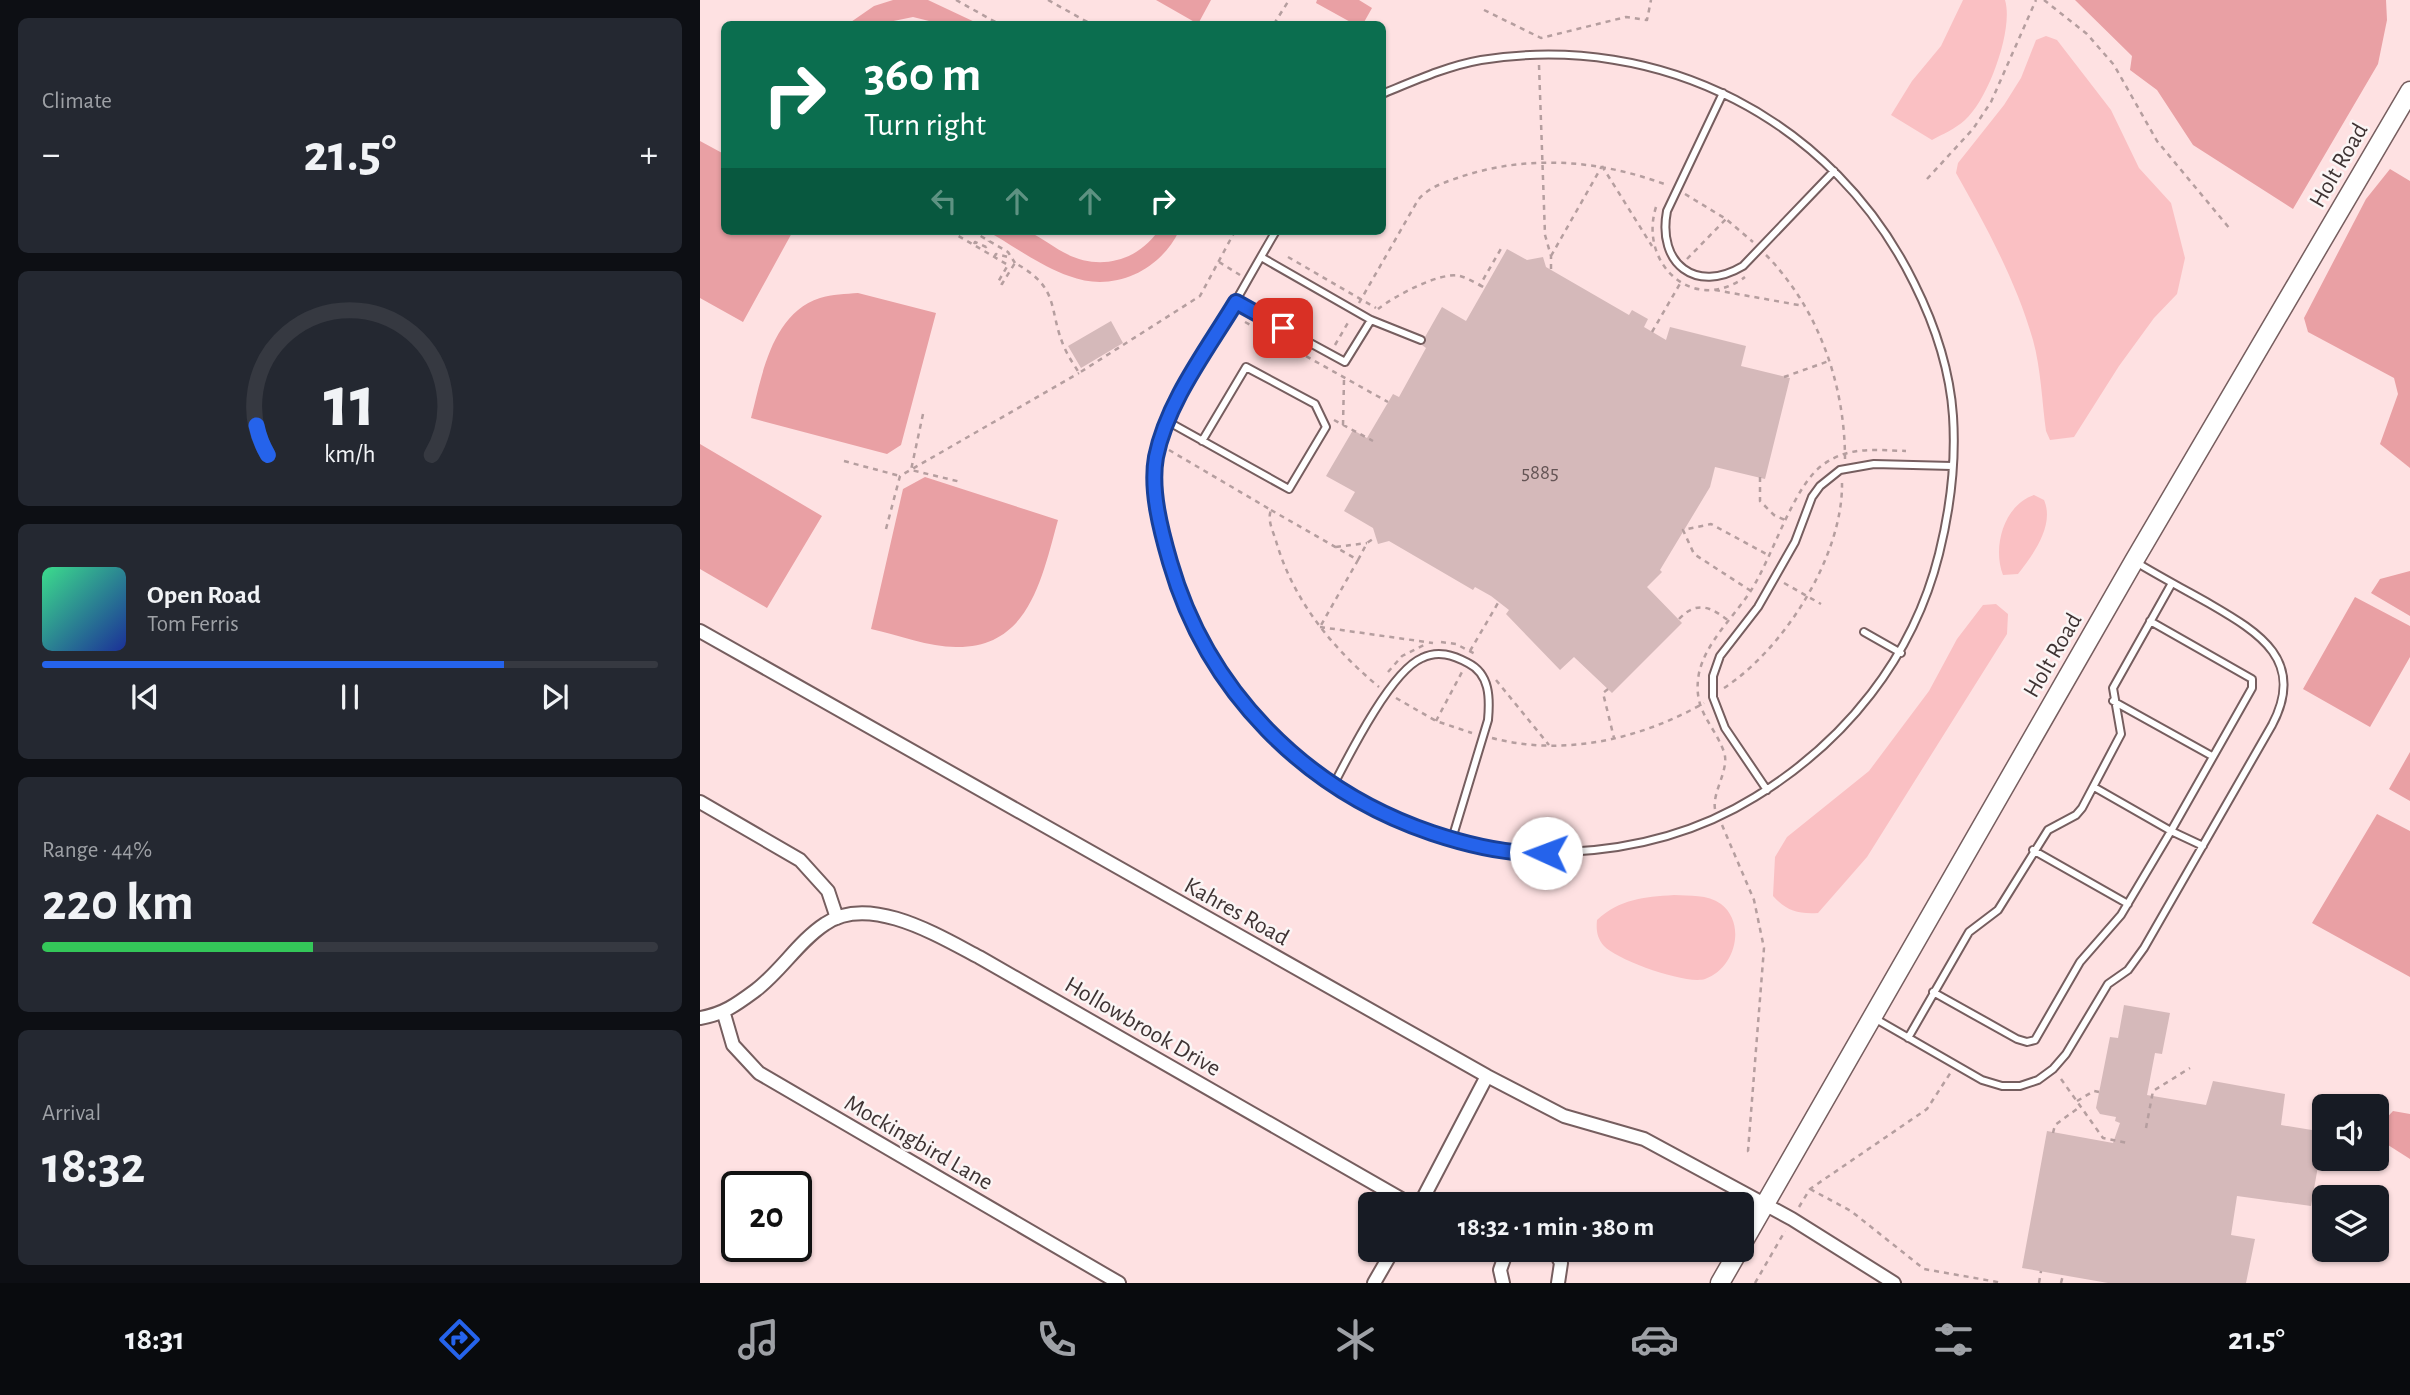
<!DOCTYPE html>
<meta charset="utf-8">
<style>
:root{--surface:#171b24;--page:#242831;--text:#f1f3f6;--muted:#9ea1a6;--line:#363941;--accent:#2563eb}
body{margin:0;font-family:"Alegreya Sans",sans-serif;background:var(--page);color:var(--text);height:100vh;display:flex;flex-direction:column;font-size:26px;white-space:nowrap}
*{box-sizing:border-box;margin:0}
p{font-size:23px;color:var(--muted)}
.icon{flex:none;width:38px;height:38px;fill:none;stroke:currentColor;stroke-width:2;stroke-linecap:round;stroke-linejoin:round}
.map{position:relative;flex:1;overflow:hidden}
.drawer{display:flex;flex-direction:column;gap:18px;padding:18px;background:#0d0f14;width:700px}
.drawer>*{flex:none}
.guide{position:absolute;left:21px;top:21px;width:665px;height:214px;border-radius:10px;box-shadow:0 2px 5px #0004;background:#0b6e4f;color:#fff;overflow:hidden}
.tools{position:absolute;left:1612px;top:1094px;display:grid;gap:14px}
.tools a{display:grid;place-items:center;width:77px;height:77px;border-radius:10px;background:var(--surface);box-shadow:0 2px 5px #0004;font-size:35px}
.speed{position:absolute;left:21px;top:1171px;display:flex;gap:14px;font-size:35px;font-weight:700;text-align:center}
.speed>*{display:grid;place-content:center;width:91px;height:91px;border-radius:50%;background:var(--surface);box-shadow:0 2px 5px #0004;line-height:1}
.speed .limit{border:4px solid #111;border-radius:10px;background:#fff;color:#111}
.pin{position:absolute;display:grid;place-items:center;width:60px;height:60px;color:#fff;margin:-30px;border-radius:14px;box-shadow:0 4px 10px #0006}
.me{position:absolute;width:77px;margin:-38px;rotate:272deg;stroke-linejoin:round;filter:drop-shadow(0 0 5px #0008)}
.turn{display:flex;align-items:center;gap:24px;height:147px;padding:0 28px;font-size:32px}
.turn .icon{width:91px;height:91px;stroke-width:2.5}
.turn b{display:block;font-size:49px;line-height:60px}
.lanes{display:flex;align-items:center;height:66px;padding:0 28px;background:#0003;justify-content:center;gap:35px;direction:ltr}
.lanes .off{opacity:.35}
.big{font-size:52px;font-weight:700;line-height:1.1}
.drawer .tile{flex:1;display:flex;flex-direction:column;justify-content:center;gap:10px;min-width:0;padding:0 24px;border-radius:10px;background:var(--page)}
.drawer .dial{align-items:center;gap:0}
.dial svg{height:182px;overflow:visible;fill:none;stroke:var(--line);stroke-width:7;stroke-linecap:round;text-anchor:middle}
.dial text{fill:var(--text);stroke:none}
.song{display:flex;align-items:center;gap:21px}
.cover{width:84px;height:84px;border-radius:10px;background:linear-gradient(135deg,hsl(150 70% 55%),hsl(230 70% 35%))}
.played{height:7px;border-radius:4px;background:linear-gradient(90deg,var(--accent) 75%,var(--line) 75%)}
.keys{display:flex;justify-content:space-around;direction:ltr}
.heat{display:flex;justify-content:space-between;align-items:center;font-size:38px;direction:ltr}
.charge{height:10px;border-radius:5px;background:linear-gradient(90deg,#34c759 44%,var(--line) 0)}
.trip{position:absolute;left:658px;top:1192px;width:396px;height:70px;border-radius:10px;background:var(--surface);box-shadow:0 2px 5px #0004;font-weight:700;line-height:70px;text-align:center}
.menu{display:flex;height:112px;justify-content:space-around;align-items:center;background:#090b0e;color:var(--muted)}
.menu .icon{width:49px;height:49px}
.menu .selected{color:var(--accent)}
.menu b{font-size:32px;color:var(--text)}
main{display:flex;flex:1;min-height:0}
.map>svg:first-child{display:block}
.green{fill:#e9a0a4}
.water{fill:#fac0c3}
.building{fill:#d5b9ba}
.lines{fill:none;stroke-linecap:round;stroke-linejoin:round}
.lane-casing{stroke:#765e5f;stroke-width:10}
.street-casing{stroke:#765e5f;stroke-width:16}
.secondary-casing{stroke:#765e5f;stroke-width:21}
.path{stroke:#b59e9f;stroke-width:2.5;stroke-dasharray:5 5;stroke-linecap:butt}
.lane{stroke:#fff;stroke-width:6}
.street{stroke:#fff;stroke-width:12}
.secondary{stroke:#fff;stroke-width:18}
.route-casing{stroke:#184099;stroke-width:18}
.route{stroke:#2563eb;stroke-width:12}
.labels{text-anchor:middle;stroke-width:5;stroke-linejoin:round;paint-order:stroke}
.number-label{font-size:21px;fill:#645455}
.street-label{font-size:24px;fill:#3e3333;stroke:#fbf5f5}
</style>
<main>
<section class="drawer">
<div class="tile"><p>Climate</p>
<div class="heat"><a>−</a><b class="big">21.5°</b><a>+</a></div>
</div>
<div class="tile dial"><svg viewBox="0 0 100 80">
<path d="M14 69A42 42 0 1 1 86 69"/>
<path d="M14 69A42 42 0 0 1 9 56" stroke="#2563eb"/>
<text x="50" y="56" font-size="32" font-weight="700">11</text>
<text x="50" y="72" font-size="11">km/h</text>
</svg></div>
<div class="tile">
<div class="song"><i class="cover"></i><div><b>Open Road</b><p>Tom Ferris</p></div></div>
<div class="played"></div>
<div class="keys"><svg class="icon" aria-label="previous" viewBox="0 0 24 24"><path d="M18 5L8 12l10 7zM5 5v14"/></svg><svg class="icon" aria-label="pause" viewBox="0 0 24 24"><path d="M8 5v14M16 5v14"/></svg><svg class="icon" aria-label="next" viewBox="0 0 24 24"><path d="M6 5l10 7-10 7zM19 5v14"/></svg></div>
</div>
<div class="tile"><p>Range · 44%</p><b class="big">220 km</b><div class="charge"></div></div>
<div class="tile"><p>Arrival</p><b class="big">18:32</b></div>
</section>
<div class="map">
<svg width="1710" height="1283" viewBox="0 0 1710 1283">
<rect width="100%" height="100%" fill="#fee1e2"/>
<!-- green -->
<path class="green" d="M193,0h35l51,24h-38l-28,-7 -34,7h-31l26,-18z
M456,0h55l-13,24z
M617,0h42l13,8 -9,16h-9l-38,-21z
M1375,0h311l1,20 -9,44 -85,145 -100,-64 -36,-55 -27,-20 2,-14z
M0,141l24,13v77h69l-50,91 -43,-24z
M1690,169l20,12v287l-30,-24 18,-50 -4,-16 -86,-46 -4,-14 62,-119z
M287,231c12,0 27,-3 38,0 13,3 26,15 38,21 33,19 73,11 95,-21h21c-20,41 -67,62 -110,45 -29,-10 -55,-30 -82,-45z
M158,293l78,20 -35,132 -14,9 -136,-36c11,-42 20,-104 69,-120 12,-4 26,-4 38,-5z
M0,444l122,72 -55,92 -67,-39z
M225,477l133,43c-16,57 -28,128 -102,127 -27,0 -58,-12 -85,-18l32,-140z
M1710,571v45l-39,-23 9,-14z
M1655,597l55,29v31l-40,70 -67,-38z
M1710,752v49l-21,-12z
M1677,814l33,17v146l-98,-54z
M1693,1111l17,3v45l-22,-14 -8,-20z"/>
<!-- water -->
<path class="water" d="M1263,0h42c9,29 -17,100 -40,120 -10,9 -22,14 -33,20l-41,-25 21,-34 29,-35z
M1346,36l11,4 54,70 28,58 32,35 14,55 -8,36 -23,24 -35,48 -45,71 -24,3 -4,-9c-4,-29 -5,-62 -13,-91 -17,-59 -47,-114 -77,-167l2,-10 46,-58 17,-27 15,-38z
M1334,495l10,5c11,25 -11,55 -26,74l-15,1c-11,-28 1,-70 31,-80z
M1296,604l12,10 -1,20 -140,223 -49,56c-21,1 -31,-2 -45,-17l2,-39 12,-20 82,-66 60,-80 28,-52 26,-34z
M974,895c16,1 33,-1 47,9 26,20 14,65 -16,75 -19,6 -88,-19 -101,-33 -7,-8 -8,-16 -7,-26 23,-21 46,-23 77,-25z"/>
<!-- building -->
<path class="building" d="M807,249l20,11 16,-3 3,10 83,48 3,-5 16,9 -4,8 22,13 4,-13 76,19 -5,20 49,12 -25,101 -50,-12 -5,20 -50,83 2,2 -15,15 35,36 -70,70 -38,-36 -14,13 -54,-56 3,-4 -18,-14 -16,-9 -2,3 -84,-49 -11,3 -5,-16 -29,-17 11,-19 -29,-16 27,-46 14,8 26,-44 6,3 27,-49 -4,-3 4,-4 -1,-4 17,-30 24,14z
M411,321l12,22 -42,25 -13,-22z
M1424,1005l46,8 -8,41 -7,-1 -8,42 59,10 7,-24 72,13 -4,31 43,7 -13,74 -74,-10 -6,39 24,4 -9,44h-138l-86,-15 25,-137 66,12 7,-20 -5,-2 1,-4 -16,-3 -4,-6 14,-71 8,1z"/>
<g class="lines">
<!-- lane casing -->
<g class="lane-casing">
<path id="lane" d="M1023,93l-56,118c-10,53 29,83 76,55l91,-95
M576,231c-22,37 -42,74 -64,111 -21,36 -48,73 -56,114 -6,32 4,72 13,103 38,130 133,230 262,273 28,10 61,20 90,23 15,1 32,-2 46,-3 68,-3 130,-19 188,-55 90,-55 158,-139 184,-243 11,-44 17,-92 14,-138 -3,-45 -19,-93 -39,-133 -80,-163 -253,-252 -433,-223 -34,6 -67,21 -99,34
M561,257l110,63 50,20
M535,302l110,60 26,-42
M467,421l122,68 37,-62 -11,-23 -69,-37 -44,74
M1164,632l37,21
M1413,701l99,55
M633,786c16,-31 58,-115 89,-128 16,-8 31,-3 46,5 22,11 22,35 20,57l-36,119
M1394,787l77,44 81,-143v-9l-102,-58
M1067,790l-42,-62 -12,-31v-21l7,-20 38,-49 37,-65 17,-45 8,-11 20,-16 34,-6 78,2
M1333,850l95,54
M1233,992l84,47 10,3 8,-2 45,-78 41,-47 50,-84 32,15
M1174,1018l108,62 20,6h18l18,-6 15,-11 13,-15 42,-70 20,-14 16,-22 128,-223c34,-64 -12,-92 -62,-121 -25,-14 -51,-28 -76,-43
M1208,1038l61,-106 29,-22 50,-80 28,-15 6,-7 39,-74 -8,-46 59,-105"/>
</g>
<!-- street casing -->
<g class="street-casing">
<path id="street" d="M0,631l787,445 77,40 80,23 148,80 102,64
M0,802l100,58 28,31 9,27
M24,1014l9,31 26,28 360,210
M0,1018c24,-4 37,-14 56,-28 25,-19 43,-49 69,-66 44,-31 114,12 154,33l431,247
M720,1204l67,-128
M854,1250l7,13 -3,20
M674,1283l19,-33
M803,1283l-3,-13 7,-20"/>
</g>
<!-- secondary casing -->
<g class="secondary-casing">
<path id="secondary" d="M1041,1246l393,-685 276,-470
M1020,1283l19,-33"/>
</g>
<!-- path -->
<path class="path" d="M256,0l43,24
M348,0l43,24
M1344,0l43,34 27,31 43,76 73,88
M784,10l57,28 85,-21 21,3 4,-20
M574,24l15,-24
M839,65l6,170 6,21v18
M902,166l50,80
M1227,179l46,-50 18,-27 45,-102
M985,194l41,25 27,23
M956,207c-18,57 38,108 89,70
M250,231l58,34 -10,17 4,2 13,-21c47,26 32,46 50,86 4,9 10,17 14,24l121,-77 35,-65
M257,231l8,4 2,-4
M272,231l36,21 7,11
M274,244l1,-2 11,5 3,-6
M1066,255c52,53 79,129 79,204
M851,256l51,-90
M294,257l2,-3 16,4
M588,257l88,51
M987,259l39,-40
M519,262l21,13
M1015,290l89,16
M659,303l59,-103c10,-13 28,-18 42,-23 69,-23 140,-17 207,8
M678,309c15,-12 62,-38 82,-33 8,2 17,8 25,12l-5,-3 22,-38
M545,322l143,80
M952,332l29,-50
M635,345l14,-24
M1084,377l45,-16
M223,414l-12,56 50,12
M634,420l39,21
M643,425l1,-46
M469,450l102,60c-4,10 2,21 5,31 17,59 56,107 103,146
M144,461l56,15
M1060,477v24l14,14 13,6
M571,510l87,50 -38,67
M186,529l14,-53 179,-103
M636,547l31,-4
M658,560l9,-17 9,-6
M1084,583l37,21
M1051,591l-57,-37 -11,-24 28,-6 59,32
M979,619c18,-19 32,-12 50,2
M620,627l113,16
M741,642l15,2 21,11
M770,651l28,-48
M688,672l14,-16 22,-11
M796,680l53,65
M1024,688c60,-39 119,-132 118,-205
M908,689l-5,4 11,45
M696,698l40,23 36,12
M736,721l26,-49
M792,738c72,19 149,1 212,-35
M1015,809c-3,-17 15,-40 9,-57 -11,-30 -32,-41 -25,-79 7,-31 34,-55 51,-81 23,-35 43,-107 74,-128 25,-18 53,-14 82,-13
M1022,825l32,75 10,48 -16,203 3,3
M1361,1079l42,59 25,5
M1377,1101l17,-10 5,1
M1446,1128l7,-37 37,-23
M1353,1133l2,-8 26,-19
M1110,1189l41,22 73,58 79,14
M1099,1207l11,-18 117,-80 24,-37
M1055,1283l30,-52
M1339,1283l2,-12
M1361,1283l2,-8"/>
<!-- lane -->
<use href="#lane" class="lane"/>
<!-- street -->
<use href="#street" class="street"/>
<!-- secondary -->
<use href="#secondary" class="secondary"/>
</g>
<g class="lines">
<!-- route casing -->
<g class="route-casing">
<path id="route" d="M583,328l-47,-26c-29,48 -69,100 -80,155 -6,33 5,74 14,105 37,129 135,228 262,271 36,12 76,22 114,20"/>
</g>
<!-- route -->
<use href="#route" class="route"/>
</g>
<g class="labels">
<!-- number labels -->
<g class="number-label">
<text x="840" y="479">5885</text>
</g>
<!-- street labels -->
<g class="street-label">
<text transform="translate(1638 165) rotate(-60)" y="8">Holt Road</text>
<text transform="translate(1352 655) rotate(-60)" y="8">Holt Road</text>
<text transform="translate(537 911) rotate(29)" y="8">Kahres Road</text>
<text transform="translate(443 1026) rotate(30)" y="8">Hollowbrook Drive</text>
<text transform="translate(219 1142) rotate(30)" y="8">Mockingbird Lane</text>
</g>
</g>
</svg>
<div class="tools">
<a><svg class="icon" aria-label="sound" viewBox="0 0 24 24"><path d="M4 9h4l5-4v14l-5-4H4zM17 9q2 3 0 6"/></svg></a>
<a><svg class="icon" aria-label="layers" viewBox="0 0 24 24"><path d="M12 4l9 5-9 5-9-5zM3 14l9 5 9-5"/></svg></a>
</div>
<div class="speed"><div class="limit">20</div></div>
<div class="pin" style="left:583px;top:328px;background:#d93025"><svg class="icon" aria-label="arrive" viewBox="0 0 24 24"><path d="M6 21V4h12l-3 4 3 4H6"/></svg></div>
<svg class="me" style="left:846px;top:853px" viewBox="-20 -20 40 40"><circle r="19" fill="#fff"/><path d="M0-13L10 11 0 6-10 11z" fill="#2563eb"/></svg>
<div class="trip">18:32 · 1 min · 380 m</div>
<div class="guide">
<div class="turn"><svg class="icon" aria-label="right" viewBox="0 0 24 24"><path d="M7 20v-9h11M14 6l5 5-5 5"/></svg><div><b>360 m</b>Turn right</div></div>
<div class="lanes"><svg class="icon off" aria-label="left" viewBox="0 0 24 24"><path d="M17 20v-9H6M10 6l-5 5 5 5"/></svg><svg class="icon off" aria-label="ahead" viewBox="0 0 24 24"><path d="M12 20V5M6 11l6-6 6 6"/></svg><svg class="icon off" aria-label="ahead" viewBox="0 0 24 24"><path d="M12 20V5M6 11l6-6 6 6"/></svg><svg class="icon" aria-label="right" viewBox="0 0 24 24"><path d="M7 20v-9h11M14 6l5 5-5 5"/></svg></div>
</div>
</div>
</main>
<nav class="menu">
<b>18:31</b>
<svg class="icon selected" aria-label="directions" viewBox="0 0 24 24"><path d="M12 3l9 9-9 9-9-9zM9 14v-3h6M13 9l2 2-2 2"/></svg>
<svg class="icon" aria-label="music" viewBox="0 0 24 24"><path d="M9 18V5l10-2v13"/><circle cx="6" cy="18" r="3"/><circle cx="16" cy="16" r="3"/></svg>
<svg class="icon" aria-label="phone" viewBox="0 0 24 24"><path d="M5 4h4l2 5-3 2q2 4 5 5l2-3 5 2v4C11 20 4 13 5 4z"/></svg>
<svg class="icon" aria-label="climate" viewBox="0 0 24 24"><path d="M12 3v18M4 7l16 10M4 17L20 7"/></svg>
<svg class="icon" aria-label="car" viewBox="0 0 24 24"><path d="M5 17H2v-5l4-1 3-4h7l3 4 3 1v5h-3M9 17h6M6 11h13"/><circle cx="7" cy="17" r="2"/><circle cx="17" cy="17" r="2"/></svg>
<svg class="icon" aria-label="filters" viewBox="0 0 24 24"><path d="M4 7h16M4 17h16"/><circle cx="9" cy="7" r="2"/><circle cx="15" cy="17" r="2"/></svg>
<b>21.5°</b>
</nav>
